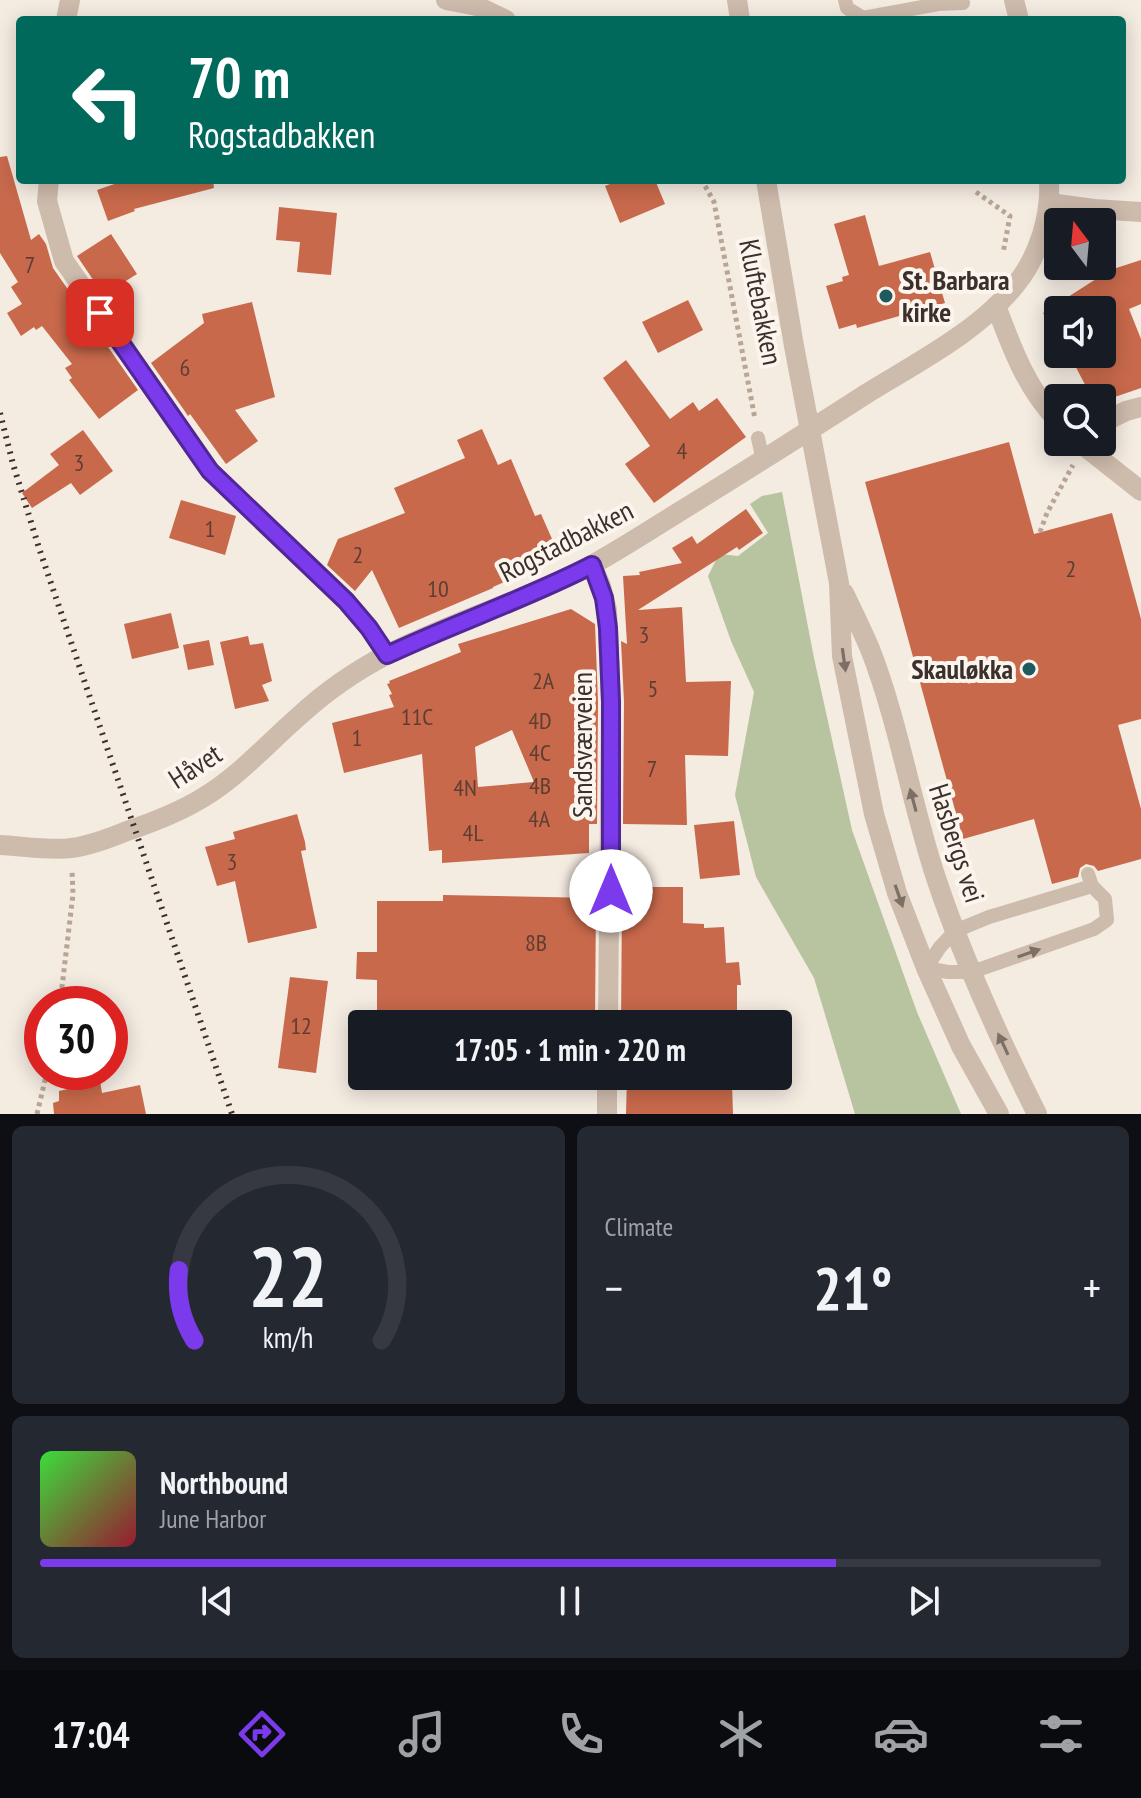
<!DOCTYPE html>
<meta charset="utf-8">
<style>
:root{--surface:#171b24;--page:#242831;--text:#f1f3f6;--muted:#9ea1a6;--line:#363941;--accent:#7c3aed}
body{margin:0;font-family:"PT Sans Narrow",sans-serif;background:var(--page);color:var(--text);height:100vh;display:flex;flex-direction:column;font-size:30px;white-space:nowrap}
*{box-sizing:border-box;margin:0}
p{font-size:26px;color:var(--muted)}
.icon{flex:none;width:44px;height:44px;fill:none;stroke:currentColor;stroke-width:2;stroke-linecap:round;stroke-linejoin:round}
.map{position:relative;height:1114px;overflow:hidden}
.drawer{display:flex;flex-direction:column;gap:12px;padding:12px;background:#0d0f14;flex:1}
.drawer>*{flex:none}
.banner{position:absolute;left:16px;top:16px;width:1110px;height:168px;border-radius:8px;box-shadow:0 4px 20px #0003;background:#00695c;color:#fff;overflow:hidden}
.needle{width:52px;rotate:344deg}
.tools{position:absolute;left:1044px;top:208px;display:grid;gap:16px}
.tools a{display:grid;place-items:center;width:72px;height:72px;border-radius:8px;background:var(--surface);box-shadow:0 4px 20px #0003;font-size:40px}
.speed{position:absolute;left:24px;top:986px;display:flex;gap:16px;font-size:40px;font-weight:700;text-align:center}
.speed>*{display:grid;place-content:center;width:104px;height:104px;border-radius:50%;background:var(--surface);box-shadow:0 4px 20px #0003;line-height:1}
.speed .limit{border:12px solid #d22;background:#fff;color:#111}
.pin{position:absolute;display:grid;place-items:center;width:68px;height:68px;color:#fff;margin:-34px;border-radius:16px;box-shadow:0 4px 12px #0006}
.me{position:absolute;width:88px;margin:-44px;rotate:0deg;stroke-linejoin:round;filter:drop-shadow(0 0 6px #0008)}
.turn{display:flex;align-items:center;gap:28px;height:168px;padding:0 40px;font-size:36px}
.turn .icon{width:104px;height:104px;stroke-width:2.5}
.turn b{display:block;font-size:56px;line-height:68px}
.big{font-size:60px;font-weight:700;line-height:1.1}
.drawer .card{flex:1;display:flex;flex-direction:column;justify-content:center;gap:12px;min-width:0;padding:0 28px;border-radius:12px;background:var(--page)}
.drawer .dial{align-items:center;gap:0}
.dial svg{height:208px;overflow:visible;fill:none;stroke:var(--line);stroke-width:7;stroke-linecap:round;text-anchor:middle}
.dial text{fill:var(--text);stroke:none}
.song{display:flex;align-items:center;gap:24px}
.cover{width:96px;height:96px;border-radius:12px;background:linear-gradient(135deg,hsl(120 70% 55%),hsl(350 70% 35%))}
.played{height:8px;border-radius:4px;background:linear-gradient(90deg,var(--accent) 75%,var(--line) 75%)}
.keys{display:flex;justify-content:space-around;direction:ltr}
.heat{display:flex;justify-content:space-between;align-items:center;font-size:44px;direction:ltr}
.drawer .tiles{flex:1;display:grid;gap:12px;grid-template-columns:1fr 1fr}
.card:last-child{grid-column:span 2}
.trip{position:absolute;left:348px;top:1010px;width:444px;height:80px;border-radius:8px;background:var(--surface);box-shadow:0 4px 20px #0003;font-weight:700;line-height:80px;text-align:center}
.tabs{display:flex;height:128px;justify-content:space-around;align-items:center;background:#090b0e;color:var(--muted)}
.tabs .icon{width:56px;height:56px}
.tabs .active{color:var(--accent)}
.tabs b{font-size:36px;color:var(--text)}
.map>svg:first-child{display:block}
.green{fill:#b8c4a0}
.building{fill:#c8694b;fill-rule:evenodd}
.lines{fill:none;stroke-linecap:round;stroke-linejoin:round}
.path{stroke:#b9a596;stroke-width:5;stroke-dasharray:4 4;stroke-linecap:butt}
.service{stroke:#cdbbac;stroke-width:14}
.minor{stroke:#cdbbac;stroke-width:20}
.tertiary{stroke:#cdbbac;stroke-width:20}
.rail{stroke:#3b302b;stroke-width:6;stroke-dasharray:2 6;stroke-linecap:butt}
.oneway{fill:#7d6f65}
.route-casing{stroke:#51269a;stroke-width:20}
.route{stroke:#7c3aed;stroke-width:14}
.poi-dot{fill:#1f5a5e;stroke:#fbf5ee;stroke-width:3}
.labels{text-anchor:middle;stroke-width:8;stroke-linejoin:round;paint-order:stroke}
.number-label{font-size:24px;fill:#5e3e33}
.poi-label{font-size:28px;font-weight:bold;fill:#3b302b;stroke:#fbf5ee;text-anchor:start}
.street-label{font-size:28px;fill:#3b302b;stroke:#fbf5ee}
</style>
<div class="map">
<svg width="1141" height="1114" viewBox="0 0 1141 1114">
<rect width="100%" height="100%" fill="#f4ebe1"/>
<!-- green -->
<path class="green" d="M782,492l32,166 38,172 65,182 44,102h-106l-41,-136 -58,-101 -21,-82 19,-103 -23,-51 -23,-65 11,-22 19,2 30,-23 -18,-29 12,-8z"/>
<!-- building -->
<path class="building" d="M7,156l24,84 8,-6 7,10 7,24 85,122 -39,29 -30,-39 3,-2 -7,-10 7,-4 -30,-38 -6,4 -2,-3 -13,9 -14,-23 15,-9 -11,-17 7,-5 -18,-29v-96z
M126,180h87l1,8 -80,21 1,2 -27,10 -11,-31z
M620,180h35l10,24 -45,19 -15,-37z
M279,207l58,6 -6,62 -34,-3 3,-30 -24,-2z
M865,215l14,51 51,-14 15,51 -88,25 -1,-4 -17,5 -13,-43 17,-5 -1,-4 7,-2 -15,-51z
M111,234l26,40 -16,10 9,14 -17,11 -36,-53z
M1141,260v44l-12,5 12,30v49l-35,12 -4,1v-3h-10l-23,-44h33v-44h-44v27l-15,-24 67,-43z
M688,300l15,30 -45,23 -16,-31z
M252,302l23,95 -40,13 23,31 -32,23 -36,-50 -2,2 -4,-6 -33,-47 53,-40 -2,-9z
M626,360l44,59 23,-17 6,9 18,-13 29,39 -92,66 -29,-39 25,-18 -47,-68z
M482,429l16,36 13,-6 24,57 6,-2 19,43 -67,30v1l-94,40 -27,-58 -17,21 -28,-26 11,-26 67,-26 -11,-25 71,-30 -8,-18z
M83,430l30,41 -33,24 -9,-12 -39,25 -10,-15 37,-28 -9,-11z
M1009,442l25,92 78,-21 29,106v100l-23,6 23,84v50l-43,12 -4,-5 -8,-2 -6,4 -2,9 -26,7 -18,-65 -71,20 -98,-357z
M181,500l55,16 -11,39 -56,-17z
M746,509l17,24 -24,17 -2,-3 -99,63 44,-3 4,75 45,-1 -3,75 -43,-1 2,70 -64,-1 1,-122 -3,-61 6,3 -4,-68 17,-1 -1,-3 43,-9 -10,-15 20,-12 5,8z
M571,609l24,15 3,78 -1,122h-8v29l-147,10v-13l-13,1 -7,-97 -78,19 -12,-50 62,-16 -5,-12 3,-1 -5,-10 3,-1 -1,-2 72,-29 -3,-8zM512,730l22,52 -56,5 -3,-40z
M171,613l8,35 -47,11 -8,-35z
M248,636l2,9 13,-2 9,38 -10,4 7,16 -34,8 -15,-67z
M209,640l5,25 -26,5 -5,-25z
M297,814l8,28 1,8 -5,1 16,77 -69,15 -13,-62 -18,5 -12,-39 30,-8 -2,-7z
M734,821l6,54 -40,4 -6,-54z
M630,887h53v36l21,1v4l20,-1 2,36 13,-1 2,23h-4v37h-6v2h-110l1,-125h7z
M443,895l153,3 -1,126h-218v-44l-21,-1 1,-27h20v-51h66z
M290,977l38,4 -12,92 -38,-5z
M627,1076h44v9l61,-2 1,31h-107z
M100,1081l2,12 38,-8 6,29h-92l-1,-11 6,-2v-10l9,-2v-2z"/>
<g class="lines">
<!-- path -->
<path class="path" d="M700,180l4,4 10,18 41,217
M976,192l34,24 -7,37
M1040,532l7,-19 26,-48
M60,1004l13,-110 -1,-24
M37,1114l10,-42"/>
<!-- service -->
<path class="service" d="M845,0l2,8 16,10 75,-14 25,-1
M758,438l5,23
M1088,874l4,12 13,13 2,21 -13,9 -122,43h-24l-22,-4 14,-21 15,-16 34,-14 103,-31"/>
<!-- minor -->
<path class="minor" d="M446,0l31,6 29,14
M1014,0l5,20
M66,20l4,-20
M49,180l-2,21 17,60 146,210 136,130 23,27 18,27
M1049,203l45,6 47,3
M996,306c16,42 30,82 62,115
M1102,423l24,-12 15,-4
M1079,442l62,49
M592,565l9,21 6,24 4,92 -3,322
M0,845c20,1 53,6 71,3 19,-2 39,-10 56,-17 27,-9 53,-19 77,-34 35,-21 63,-53 94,-80 27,-25 57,-46 90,-63 66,-33 137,-54 202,-88 31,-17 60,-36 89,-54 63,-39 125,-78 187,-118 50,-31 115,-64 151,-111 22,-28 34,-67 32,-103
M607,1114v-38"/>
<!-- tertiary -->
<path class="tertiary" d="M737,0l3,20
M766,180l28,166 45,237 3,73 32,158 23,79 29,75 35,78 38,68
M844,593c9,19 18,37 26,56 29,74 41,154 66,229 27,81 63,160 101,236"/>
<!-- rail -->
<path class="rail" d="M0,413l13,51 26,84 193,566"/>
</g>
<!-- one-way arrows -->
<defs><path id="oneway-solid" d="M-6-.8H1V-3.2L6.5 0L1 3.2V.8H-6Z" transform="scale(2)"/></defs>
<g class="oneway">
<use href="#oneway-solid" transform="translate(844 660) rotate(82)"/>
<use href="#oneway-solid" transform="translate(913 800) rotate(-105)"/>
<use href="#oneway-solid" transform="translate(899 896) rotate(71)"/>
<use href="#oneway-solid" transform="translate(1029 953) rotate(-19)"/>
<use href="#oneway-solid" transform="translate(1003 1044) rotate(-115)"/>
</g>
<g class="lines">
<!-- route casing -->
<g class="route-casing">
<path id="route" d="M100,313l110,158 136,130 23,27 18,27c68,-32 139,-56 205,-90l12,33 4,30 3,74v189"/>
</g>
<!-- route -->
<use href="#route" class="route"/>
</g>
<!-- markers -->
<g class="poi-dot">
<circle cx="886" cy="296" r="8"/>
<circle cx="1029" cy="669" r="8"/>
</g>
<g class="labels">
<!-- number labels -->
<g class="number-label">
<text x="30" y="273">7</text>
<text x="185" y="376">6</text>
<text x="682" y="459">4</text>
<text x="79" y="471">3</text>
<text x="210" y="537">1</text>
<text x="358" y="563">2</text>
<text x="1071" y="577">2</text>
<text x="438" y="597">10</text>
<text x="644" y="643">3</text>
<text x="543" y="689">2A</text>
<text x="653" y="697">5</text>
<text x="417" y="725">11C</text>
<text x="540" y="729">4D</text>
<text x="357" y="746">1</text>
<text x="540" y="761">4C</text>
<text x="652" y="777">7</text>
<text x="540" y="794">4B</text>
<text x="465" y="796">4N</text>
<text x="539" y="827">4A</text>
<text x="473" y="841">4L</text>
<text x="232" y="870">3</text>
<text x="536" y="951">8B</text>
<text x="301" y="1034">12</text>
</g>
<!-- poi labels -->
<g class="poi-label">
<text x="902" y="290">St. Barbara<tspan x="902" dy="32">kirke</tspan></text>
<text x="1013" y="679" text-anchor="end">Skauløkka</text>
</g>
<!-- street labels -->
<g class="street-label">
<text transform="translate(761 302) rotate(79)" y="10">Kluftebakken</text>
<text transform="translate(566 541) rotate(-27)" y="10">Rogstadbakken</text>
<text transform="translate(582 745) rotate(-90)" y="10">Sandsværveien</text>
<text transform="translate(195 766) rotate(-33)" y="10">Håvet</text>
<text transform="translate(957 843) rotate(72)" y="10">Hasbergs vei</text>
</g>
</g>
</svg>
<div class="tools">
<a><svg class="needle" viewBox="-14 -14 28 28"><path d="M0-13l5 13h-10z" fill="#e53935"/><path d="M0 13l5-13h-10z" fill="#9ea1a6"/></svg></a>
<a><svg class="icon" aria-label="sound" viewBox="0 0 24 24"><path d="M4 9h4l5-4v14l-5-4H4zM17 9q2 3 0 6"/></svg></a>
<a><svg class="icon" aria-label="search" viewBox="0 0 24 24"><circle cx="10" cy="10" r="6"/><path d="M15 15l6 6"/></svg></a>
</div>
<div class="speed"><div class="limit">30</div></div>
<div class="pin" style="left:100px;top:313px;background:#d93025"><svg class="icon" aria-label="arrive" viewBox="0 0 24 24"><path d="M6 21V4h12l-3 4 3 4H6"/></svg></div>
<svg class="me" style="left:611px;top:891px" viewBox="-20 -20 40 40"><circle r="19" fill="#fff"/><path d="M0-13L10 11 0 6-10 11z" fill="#7c3aed"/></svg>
<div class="trip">17:05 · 1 min · 220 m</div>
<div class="banner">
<div class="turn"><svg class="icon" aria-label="left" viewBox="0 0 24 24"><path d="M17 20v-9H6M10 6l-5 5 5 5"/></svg><div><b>70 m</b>Rogstadbakken</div></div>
</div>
</div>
<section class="drawer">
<div class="tiles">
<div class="card dial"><svg viewBox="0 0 100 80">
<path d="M14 69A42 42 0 1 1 86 69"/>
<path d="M14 69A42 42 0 0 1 8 42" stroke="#7c3aed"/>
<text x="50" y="56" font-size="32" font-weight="700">22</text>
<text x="50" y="72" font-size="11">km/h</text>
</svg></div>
<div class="card"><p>Climate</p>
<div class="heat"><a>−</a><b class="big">21°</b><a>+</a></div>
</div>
<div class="card">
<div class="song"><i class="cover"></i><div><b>Northbound</b><p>June Harbor</p></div></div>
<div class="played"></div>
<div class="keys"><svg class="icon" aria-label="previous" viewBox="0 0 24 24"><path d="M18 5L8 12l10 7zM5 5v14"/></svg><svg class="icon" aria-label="pause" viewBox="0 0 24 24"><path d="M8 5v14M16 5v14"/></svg><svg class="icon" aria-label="next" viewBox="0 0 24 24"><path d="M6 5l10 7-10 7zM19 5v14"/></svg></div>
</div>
</div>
</section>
<nav class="tabs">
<b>17:04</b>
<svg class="icon active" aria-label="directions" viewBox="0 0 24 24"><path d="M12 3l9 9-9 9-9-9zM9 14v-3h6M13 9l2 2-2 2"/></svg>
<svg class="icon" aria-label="music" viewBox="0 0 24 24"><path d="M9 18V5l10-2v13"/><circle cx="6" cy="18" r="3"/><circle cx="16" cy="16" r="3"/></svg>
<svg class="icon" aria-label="phone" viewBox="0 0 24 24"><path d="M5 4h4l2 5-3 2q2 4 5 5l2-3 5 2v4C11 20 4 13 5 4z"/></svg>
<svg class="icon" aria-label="climate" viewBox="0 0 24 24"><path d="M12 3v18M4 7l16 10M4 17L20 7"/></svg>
<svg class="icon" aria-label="car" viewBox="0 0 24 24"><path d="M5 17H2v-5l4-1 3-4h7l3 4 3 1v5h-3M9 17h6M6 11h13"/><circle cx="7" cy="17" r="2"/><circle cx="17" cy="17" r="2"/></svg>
<svg class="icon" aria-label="filters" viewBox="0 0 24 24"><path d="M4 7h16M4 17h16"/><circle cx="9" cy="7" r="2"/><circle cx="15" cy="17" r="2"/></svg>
</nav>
